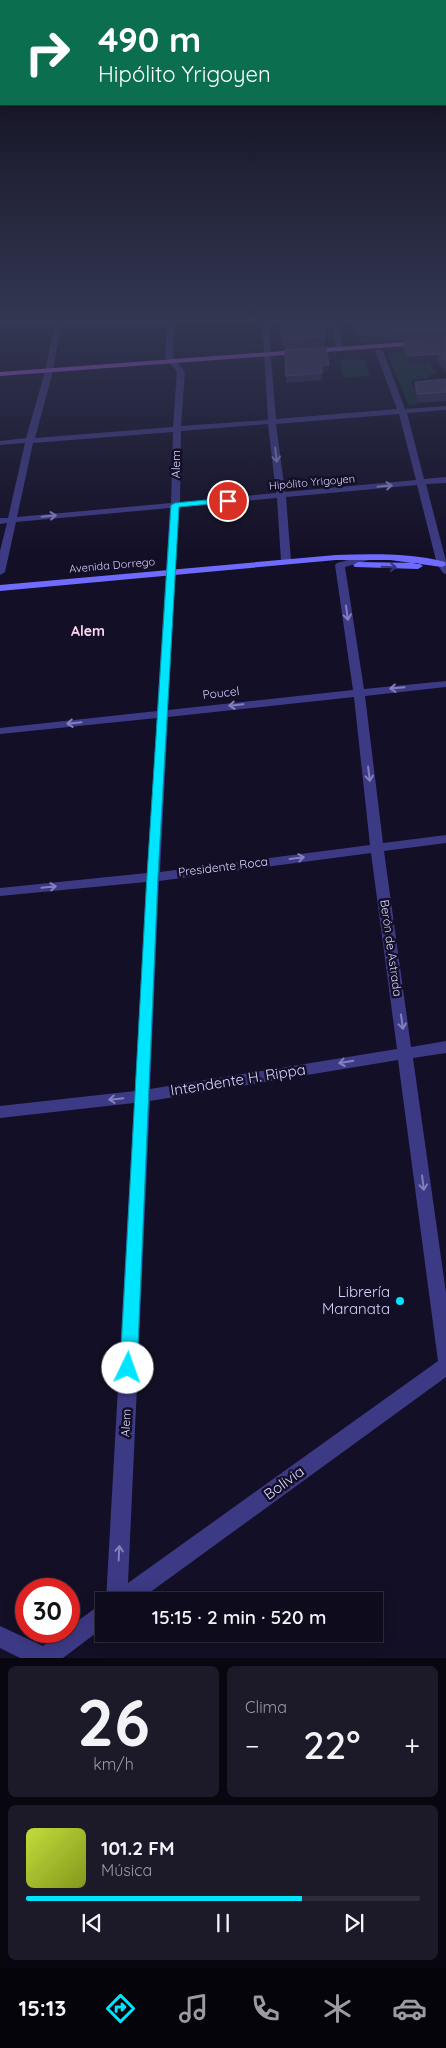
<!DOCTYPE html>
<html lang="es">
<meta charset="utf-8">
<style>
:root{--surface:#0e0b1c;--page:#1c1929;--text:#f1f3f6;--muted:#9b9ba3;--line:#2e2b3b;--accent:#00e5ff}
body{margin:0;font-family:Quicksand,sans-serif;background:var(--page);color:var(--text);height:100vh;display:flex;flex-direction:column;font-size:19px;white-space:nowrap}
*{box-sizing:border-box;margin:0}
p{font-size:16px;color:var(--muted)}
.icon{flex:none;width:28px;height:28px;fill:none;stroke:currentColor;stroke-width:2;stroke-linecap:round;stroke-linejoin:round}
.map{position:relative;height:1658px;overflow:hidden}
.sheet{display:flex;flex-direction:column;gap:8px;padding:8px;background:#08060f;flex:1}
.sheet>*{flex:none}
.banner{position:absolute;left:0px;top:0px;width:446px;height:105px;box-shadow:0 2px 12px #0003,0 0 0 1px var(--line);background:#0b6e4f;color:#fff;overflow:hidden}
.speed{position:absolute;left:15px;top:1578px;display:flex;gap:10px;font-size:25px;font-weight:700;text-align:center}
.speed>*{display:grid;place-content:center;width:65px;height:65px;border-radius:50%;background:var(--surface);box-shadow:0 2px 12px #0003,0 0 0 1px var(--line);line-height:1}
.speed .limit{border:8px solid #d22;background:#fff;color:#111}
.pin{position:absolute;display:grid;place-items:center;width:42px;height:42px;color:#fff;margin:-21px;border:2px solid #fff;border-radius:50%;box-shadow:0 1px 5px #0007}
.me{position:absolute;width:55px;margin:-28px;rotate:3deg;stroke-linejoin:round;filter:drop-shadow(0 0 4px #0008)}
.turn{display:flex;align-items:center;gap:18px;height:105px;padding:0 15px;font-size:22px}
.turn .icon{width:65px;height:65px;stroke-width:2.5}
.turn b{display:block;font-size:35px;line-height:42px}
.big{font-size:38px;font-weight:600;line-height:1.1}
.sheet .card{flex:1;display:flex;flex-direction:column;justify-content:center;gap:8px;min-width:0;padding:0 18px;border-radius:8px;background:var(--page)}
.sheet .dial{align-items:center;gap:0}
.dial b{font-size:65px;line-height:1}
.song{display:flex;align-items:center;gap:15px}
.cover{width:60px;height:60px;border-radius:8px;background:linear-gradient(135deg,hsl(70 70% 55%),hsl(70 70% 35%))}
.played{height:5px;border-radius:2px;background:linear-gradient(90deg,var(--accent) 70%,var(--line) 70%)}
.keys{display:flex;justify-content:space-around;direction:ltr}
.heat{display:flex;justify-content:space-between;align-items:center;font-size:28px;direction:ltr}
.sheet .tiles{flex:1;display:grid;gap:8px;grid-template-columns:1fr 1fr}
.card:last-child{grid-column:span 2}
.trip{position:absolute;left:95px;top:1592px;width:288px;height:50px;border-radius:0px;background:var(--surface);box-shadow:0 2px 12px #0003,0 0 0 1px var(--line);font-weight:600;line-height:50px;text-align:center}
.menu{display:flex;height:80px;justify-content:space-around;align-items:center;background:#06040b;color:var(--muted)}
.menu .icon{width:35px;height:35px}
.menu .selected{color:var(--accent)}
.menu b{font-size:22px;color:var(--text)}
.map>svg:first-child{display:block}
.green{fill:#12302f}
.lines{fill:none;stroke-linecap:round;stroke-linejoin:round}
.street{fill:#3d3a85;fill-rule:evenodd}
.secondary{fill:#6f6bff;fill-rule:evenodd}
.primary{fill:#c25bff;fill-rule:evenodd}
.wall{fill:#312854}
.shaded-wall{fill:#1d163a}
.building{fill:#433a66;stroke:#5a527e}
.oneway{stroke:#837fbc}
.oneway2{stroke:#38347d}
.route{fill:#00e5ff;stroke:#0095a6}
.poi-dot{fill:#00e5ff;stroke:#130f26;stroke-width:2}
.labels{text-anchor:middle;stroke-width:5;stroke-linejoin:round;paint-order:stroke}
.far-street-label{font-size:11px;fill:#d9d4ff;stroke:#130f26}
.street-label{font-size:12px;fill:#d9d4ff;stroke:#130f26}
.neighbourhood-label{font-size:14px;font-weight:bold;fill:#ffd6f0;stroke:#130f26}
.near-street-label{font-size:15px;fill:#d9d4ff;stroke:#130f26}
.near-poi-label{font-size:15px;fill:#d9d4ff;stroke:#130f26;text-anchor:end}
</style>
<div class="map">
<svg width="446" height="1658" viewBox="0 0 446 1658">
<rect width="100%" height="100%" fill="#130f26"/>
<!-- green -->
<path class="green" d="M404,351l3,14 22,-2 9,11 -11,1 2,3 -18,2 7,25 -9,1 -21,-51z
M357,359l8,2 5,15 -27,2 -3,-18z"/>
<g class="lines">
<!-- street -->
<path class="street" d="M56,320h118l-1,37 12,15 -4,54 87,-6 -6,-100h6l8,99 121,-10 -22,-58 4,-2 4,2 22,58 41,-3v4l-39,3 17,66 22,-2v6l-20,1 20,77v13l-3,-1 -6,-9 -20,-79 -131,12 5,64 -5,3 -5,-3 -4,-63 -98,9 -11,203 185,-20 -18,-125 2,-2 29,-8 5,3 -2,2 -24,7 19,122 82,-8v6l-81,9 18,147 63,-8v8l-62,8 27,196 35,-6v12l-33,5 33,235v84l-308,224h-32l28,-498 -134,15v-12l135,-15 11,-209 -146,14v-8l147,-15 10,-155 -157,16v-6l157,-17 13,-203 -154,14 -11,50 -5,3v-24l7,-28 -7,1v-6h8l17,-75 -25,2v-4l26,-3 18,-63 11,-50h-55v-4zM61,325h106l-2,32 12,15 -4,55 -138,11 17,-63zM399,414l17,66 -131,12 -9,-68zM268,424l8,69 -96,9 1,-71zM173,432l-2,71 -154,14 16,-74zM354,697l16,148 -210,27 8,-155zM371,853l26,196 -247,40 9,-208zM398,1060l40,301 -310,222 22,-482z
M331,320h6l6,31 -7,-2z
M104,1604v23l-41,31h-43l-20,-10v-22l43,20 20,-15h6v-4l28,-20z"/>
<!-- secondary -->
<path class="secondary" d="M336,555c37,-1 74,-2 109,7l1,3 -4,2 -52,-7h-54l-336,31v-6z
M358,562l60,1 5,3 -5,3 -63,-2 -2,-2z"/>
<!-- primary -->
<path class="primary" d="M446,339v4l-446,33v-4z"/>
</g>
<!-- wall -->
<path class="wall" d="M279,320h43l3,17 -1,9 -39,3v-2h-3z
M355,320h91v52l-9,-10 -30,3 -4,-17 1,-8 -44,2 -6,-16z
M285,357l44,14 -7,1v8l-36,3z
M446,379v22l-29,2 -3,-13 1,-8z"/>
<!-- shaded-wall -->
<path class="shaded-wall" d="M438,354l-1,8 -30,3 1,-9z
M322,365h7v6l-8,1z"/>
<!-- building -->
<path class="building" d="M280,320h42l3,17 -39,2v-2h-4z
M356,320h90v10l-86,4z
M446,337v25l-8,-8 -30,2 -5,-16z
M326,347l3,18h-7v8l-36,3 -1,-26z
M446,379v13l-28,2 -3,-12z"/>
<!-- one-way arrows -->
<defs><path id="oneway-shaft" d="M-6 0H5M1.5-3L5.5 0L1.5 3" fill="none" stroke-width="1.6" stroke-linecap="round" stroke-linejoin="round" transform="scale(1.25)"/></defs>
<g class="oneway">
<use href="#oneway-shaft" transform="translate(276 455) rotate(83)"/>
<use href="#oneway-shaft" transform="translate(385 486) rotate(-6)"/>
<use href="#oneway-shaft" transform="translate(49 516) rotate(-5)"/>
<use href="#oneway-shaft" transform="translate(347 613) rotate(82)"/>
<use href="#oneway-shaft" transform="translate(397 688) rotate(175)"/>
<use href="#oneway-shaft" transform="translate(236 705) rotate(174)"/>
<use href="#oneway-shaft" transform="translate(74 723) rotate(174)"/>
<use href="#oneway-shaft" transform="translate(369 774) rotate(83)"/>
<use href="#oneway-shaft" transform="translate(297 858) rotate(-7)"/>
<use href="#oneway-shaft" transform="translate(49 887) rotate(-6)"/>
<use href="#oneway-shaft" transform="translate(402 1022) rotate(82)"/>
<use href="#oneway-shaft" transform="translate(346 1062) rotate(171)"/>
<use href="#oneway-shaft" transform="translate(116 1099) rotate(174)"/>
<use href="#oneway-shaft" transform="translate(423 1183) rotate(83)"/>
<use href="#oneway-shaft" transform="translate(119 1553) rotate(-87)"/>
</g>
<use class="oneway2" href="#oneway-shaft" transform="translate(389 567) rotate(2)"/>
<!-- sky -->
<linearGradient id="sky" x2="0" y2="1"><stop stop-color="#0a0815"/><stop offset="0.58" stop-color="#333752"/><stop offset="1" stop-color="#333752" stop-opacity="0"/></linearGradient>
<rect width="446" height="552" fill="url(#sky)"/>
<!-- route -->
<path class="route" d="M228,498l4,3 -1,1 -52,5 -21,369 -21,492 -3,6 -6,2 -5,-2 -3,-6 27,-492 24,-371 4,-2z"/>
<!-- markers -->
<circle class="poi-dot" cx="400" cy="1301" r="5"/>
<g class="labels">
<!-- far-street labels -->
<g class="far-street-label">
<text transform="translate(312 482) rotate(-5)" y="4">Hipólito Yrigoyen</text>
<text transform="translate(112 565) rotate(-5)" y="4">Avenida Dorrego</text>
</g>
<!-- street labels -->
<g class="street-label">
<text transform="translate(176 464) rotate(-89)" y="4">Alem</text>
<text transform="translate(221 693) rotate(-6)" y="4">Poucel</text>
<text transform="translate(223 867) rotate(-7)" y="4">Presidente Roca</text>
<text transform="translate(391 948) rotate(82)" y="4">Berón de Astrada</text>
<text transform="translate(126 1423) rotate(-87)" y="4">Alem</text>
</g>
<!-- neighbourhood labels -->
<g class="neighbourhood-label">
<text x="88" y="636">Alem</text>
</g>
<!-- near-street labels -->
<g class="near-street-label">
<text transform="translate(238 1080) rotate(-9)" y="5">Intendente H. Rippa</text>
<text transform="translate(284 1483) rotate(-36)" y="5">Bolivia</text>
</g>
<!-- near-poi labels -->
<g class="near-poi-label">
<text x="390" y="1297">Librería<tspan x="390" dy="17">Maranata</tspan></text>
</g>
</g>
</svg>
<div class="speed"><div class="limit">30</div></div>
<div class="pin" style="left:228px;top:501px;background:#d93025"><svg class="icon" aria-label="arrive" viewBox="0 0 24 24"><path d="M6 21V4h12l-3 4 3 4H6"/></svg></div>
<svg class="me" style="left:128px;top:1368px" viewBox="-20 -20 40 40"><circle r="19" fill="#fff"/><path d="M0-13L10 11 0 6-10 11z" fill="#00e5ff"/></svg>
<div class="trip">15:15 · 2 min · 520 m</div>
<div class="banner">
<div class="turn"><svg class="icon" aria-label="right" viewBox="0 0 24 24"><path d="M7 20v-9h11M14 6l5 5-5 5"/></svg><div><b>490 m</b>Hipólito Yrigoyen</div></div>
</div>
</div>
<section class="sheet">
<div class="tiles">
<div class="card dial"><b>26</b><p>km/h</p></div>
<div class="card"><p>Clima</p>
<div class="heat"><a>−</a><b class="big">22°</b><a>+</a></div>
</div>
<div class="card">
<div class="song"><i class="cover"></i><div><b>101.2 FM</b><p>Música</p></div></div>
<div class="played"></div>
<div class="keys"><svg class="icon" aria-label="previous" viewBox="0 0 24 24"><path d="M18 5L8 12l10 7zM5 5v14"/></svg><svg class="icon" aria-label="pause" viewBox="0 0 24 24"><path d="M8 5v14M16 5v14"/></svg><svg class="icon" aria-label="next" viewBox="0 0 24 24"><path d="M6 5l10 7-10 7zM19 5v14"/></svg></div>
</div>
</div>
</section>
<nav class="menu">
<b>15:13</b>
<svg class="icon selected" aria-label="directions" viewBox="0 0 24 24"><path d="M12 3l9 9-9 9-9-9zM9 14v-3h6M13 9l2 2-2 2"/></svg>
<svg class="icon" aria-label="music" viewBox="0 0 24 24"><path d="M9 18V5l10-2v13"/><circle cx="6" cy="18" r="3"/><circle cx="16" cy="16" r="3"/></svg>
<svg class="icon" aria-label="phone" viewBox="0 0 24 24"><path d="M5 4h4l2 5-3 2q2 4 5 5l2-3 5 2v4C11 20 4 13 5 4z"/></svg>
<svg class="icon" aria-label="climate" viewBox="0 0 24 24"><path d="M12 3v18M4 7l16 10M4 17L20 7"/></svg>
<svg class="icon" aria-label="car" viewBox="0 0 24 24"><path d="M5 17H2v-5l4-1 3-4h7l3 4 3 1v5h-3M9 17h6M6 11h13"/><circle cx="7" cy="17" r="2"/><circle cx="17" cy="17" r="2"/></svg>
</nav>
